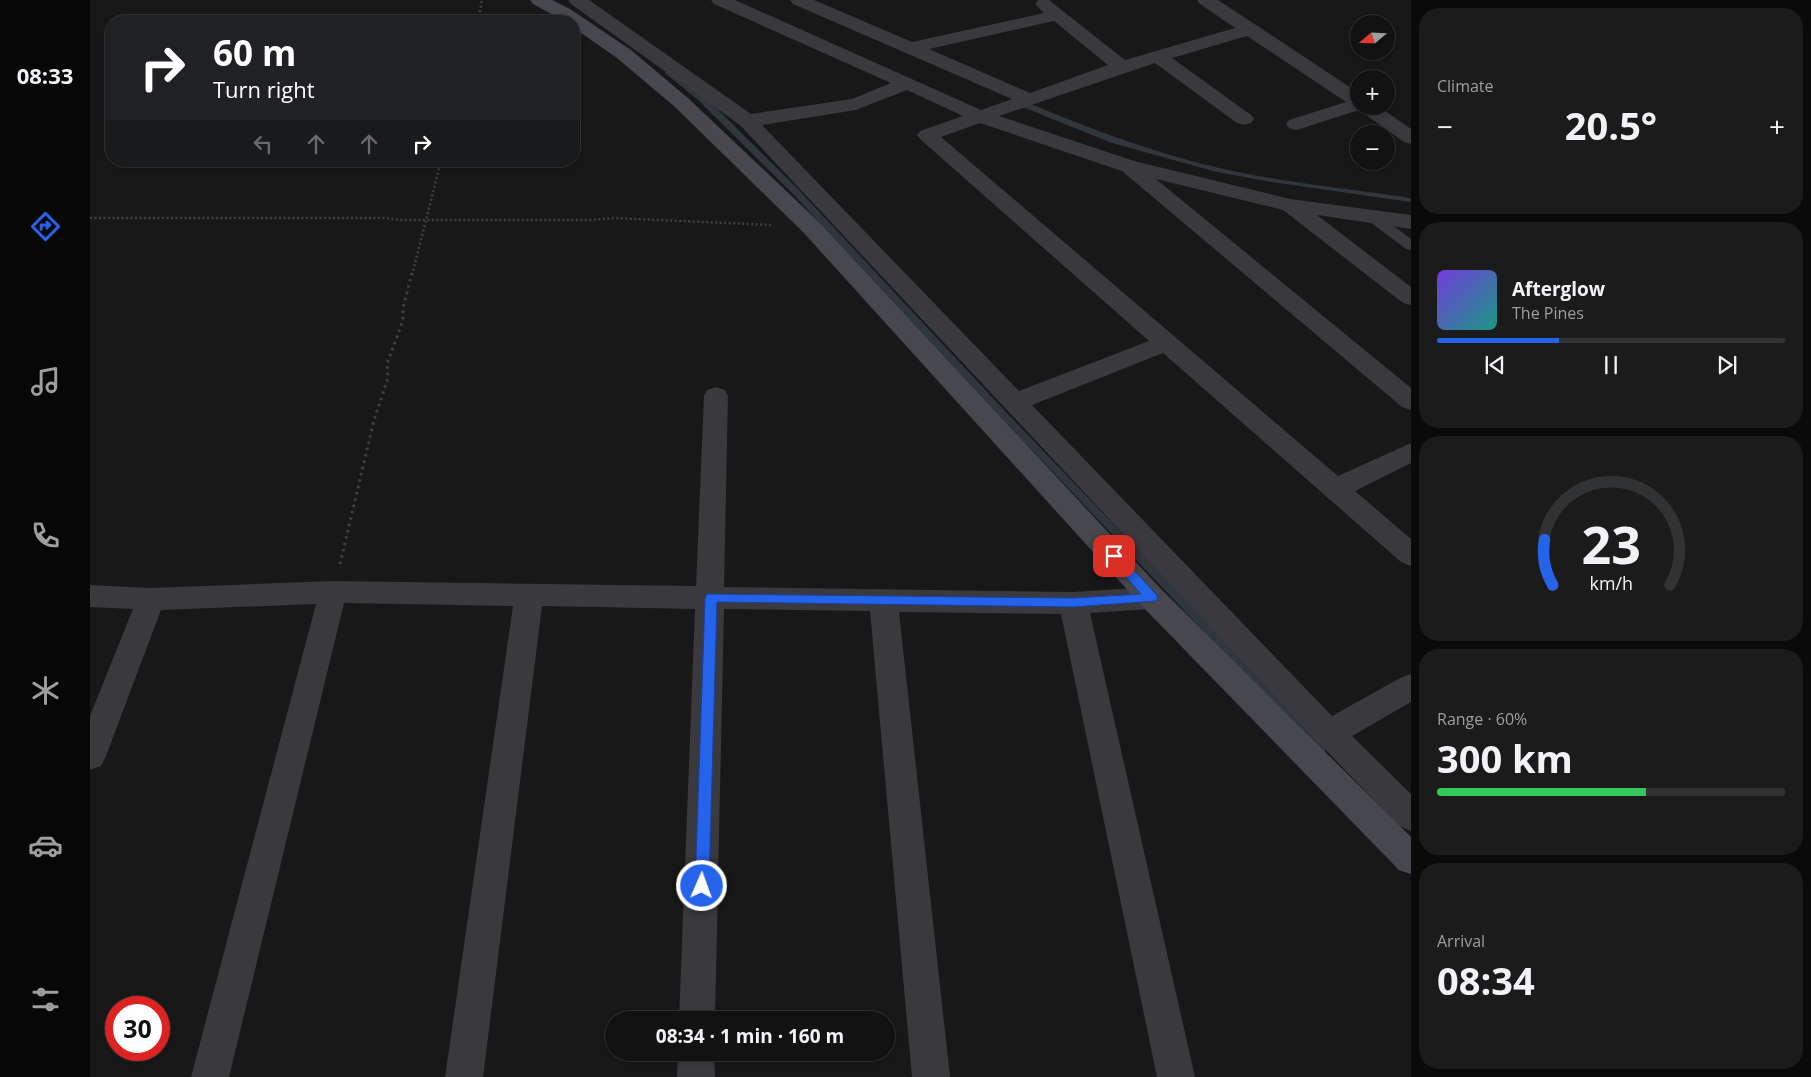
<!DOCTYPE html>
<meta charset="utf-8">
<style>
:root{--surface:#121213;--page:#1b1b1c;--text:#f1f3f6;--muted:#9c9ea0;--line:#313233;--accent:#2563eb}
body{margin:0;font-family:"Open Sans",sans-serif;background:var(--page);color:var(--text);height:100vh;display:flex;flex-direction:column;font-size:19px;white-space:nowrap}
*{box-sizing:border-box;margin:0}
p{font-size:16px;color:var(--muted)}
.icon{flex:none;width:28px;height:28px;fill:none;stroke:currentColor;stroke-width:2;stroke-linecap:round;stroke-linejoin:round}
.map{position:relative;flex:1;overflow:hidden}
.side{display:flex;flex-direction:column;gap:8px;padding:8px;background:#0a0a0a;width:400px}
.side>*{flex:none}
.top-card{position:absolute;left:15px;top:15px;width:475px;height:152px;border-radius:20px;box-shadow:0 2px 8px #0003,0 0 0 1px var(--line);background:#202124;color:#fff;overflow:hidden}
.needle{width:32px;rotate:251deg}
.fabs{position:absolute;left:1260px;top:15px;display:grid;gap:10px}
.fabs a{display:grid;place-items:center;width:45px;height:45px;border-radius:50%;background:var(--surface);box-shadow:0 2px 8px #0003,0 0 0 1px var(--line);font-size:25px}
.speed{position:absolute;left:15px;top:996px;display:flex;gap:10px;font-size:25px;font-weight:700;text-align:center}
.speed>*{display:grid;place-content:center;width:65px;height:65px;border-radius:50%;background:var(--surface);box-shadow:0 2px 8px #0003,0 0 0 1px var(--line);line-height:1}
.speed .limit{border:8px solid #d22;background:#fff;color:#111}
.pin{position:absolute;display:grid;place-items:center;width:42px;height:42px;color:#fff;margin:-21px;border-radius:10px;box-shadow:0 2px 8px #0006}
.me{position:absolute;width:55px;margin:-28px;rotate:2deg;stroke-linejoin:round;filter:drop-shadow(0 0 4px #0008)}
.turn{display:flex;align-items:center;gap:18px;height:105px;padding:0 25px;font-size:22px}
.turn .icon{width:65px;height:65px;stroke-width:2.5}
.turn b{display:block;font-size:35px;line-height:42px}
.lanes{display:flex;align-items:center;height:48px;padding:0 25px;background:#0003;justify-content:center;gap:25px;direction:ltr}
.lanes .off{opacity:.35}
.big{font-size:38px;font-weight:700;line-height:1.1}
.side .widget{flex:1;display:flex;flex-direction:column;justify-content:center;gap:8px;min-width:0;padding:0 18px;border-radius:20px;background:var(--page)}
.side .dial{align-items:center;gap:0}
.dial svg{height:130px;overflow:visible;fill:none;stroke:var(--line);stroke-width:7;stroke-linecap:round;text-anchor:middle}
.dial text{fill:var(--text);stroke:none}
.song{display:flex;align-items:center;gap:15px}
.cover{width:60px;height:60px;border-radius:8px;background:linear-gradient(135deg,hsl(260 70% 55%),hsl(170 70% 35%))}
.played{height:5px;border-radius:2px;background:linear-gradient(90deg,var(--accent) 35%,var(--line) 35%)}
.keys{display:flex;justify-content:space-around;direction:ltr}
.heat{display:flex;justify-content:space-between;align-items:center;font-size:28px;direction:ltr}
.charge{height:8px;border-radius:4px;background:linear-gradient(90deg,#34c759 60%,var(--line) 0)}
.trip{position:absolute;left:515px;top:1011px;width:290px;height:50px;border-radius:25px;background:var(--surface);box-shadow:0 2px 8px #0003,0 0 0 1px var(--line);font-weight:700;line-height:50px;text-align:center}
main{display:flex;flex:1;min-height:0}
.tab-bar{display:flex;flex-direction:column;width:90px;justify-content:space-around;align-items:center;background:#070708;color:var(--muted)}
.tab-bar .icon{width:35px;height:35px}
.tab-bar .on{color:var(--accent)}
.tab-bar b{font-size:22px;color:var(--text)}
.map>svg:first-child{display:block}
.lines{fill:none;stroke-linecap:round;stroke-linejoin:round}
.stream{fill:#2f363c;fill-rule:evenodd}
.path-far1{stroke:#3f4045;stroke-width:2.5;stroke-dasharray:2 2.5;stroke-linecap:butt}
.path{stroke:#3f4045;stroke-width:3;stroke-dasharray:2.5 4;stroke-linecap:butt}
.lane{fill:#39393e;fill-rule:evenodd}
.street{fill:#39393e;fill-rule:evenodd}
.secondary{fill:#47484e;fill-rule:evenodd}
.route{fill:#2563eb;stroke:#184099}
</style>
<main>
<nav class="tab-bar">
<b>08:33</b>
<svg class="icon on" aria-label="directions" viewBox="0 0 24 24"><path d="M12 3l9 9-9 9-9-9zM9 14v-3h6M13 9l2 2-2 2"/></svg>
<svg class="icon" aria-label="music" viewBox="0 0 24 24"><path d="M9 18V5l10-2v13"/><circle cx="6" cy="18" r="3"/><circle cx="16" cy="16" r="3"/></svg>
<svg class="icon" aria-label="phone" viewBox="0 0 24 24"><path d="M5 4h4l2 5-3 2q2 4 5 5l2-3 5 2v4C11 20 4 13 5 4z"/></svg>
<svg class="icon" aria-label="climate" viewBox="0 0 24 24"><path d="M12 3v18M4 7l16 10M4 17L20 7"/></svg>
<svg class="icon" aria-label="car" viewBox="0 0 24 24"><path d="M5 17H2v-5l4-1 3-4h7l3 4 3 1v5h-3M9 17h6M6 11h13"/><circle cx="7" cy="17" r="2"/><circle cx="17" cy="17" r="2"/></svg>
<svg class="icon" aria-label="filters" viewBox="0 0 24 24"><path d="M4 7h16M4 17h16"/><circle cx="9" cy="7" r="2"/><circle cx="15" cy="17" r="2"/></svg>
</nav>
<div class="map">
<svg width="1321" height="1077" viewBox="0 0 1321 1077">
<rect width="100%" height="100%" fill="#181819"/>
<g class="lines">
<!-- stream -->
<path class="stream" d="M575,71h4l35,25 94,93 208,223 319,333 2,3 -2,3 -4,2 -4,-2 -317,-335 -208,-223 -94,-93 -33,-27z
M924,97h6l11,7c60,25 120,48 184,63 64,15 131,21 196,31v4l-146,-21 -52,-10 -101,-28 -87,-35 -11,-7z"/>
<!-- path-far1 -->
<path class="path-far1" d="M388,21l4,-21
M0,218h297l13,2h190l24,-2 157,7
M322,275l29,-114"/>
<!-- path -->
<path class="path" d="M250,564l34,-144 14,-42 -1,-14 16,-44v-12l9,-35"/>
<!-- lane -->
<path class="lane" d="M1281,212l5,1 35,26v11l-5,-1 -40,-30 -2,-3z"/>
<!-- street -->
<path class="street" d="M478,0h21l162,114 101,-15 39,-16 -177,-79 -3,-4h24l246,110 31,-11 -219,-95 -3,-4h24l98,42 132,-29 -9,-9 3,-4h11l76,60 110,-32 -35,-24 -3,-4h21l141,93v13h19l33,23v15l-7,-2 -45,-32 -56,18 -7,2 -7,-2 -3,-4 3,-4 57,-18 -99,-66 -75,22 79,57 3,4 -3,4 -7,2 -7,-2 -82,-60 -156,53 135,45 156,38 121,16v14l-94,-14 94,72v18l-8,-2 -120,-93 -127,-31 255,209v22l-9,-3 -280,-236 -142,-48 -39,14 397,339 73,-33v20l-56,28 56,48v27l-10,-4 -238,-209 -131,52 300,311 68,-38 11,-4v28l-59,34 59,58v37l-12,-5 -81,-84 -578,-617 -169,-121zM964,21l54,44 -78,28 -101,-44zM817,90l56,26 -43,15 -3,4 3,4 229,202 -130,50 -257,-266 94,-15z
M626,387l9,3 3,6 -4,191 349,5 79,-5 10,3 4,8 -4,8 -10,3 -62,4 105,464h-38l-96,-463 -162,-2 51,465h-38l-42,-466 -146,-2 -9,411h-36l16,-411 -153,-3 -59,471h-38l68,-471 -169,-3 -115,474h-38l125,-473 -155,6 -55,146 -5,10 -11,4v-54l43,-107 -43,-2v-22l61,3 182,-7 363,5 8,-190 3,-6z
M588,1052h36l1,25h-38z"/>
<!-- secondary -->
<path class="secondary" d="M440,0h22l18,9 61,41 58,49 130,123 343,368 249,247v37l-12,-4 -257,-264 -339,-374 -128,-125 -58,-49 -43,-30v-7h-10l-31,-17z"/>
</g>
<!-- route -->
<path class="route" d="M1024,551l4,2 38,41 2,4 -2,3 -83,6 -356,-5 -8,284 -2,4 -5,2 -5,-2 -2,-4 10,-288 2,-4 366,4 68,-4 -31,-35 -2,-3z"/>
</svg>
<div class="fabs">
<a><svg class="needle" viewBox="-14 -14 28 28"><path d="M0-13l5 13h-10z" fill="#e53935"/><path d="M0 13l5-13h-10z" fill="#9c9ea0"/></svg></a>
<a>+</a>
<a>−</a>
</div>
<div class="speed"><div class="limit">30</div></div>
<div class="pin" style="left:1024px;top:556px;background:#d93025"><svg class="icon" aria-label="arrive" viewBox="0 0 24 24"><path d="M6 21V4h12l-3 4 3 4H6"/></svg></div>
<svg class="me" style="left:612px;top:886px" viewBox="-20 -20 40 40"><circle r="17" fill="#2563eb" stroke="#fff" stroke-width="3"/><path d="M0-11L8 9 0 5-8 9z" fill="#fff"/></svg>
<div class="trip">08:34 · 1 min · 160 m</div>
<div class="top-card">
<div class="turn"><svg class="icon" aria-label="right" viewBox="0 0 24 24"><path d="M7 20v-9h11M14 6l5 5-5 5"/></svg><div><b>60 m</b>Turn right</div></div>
<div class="lanes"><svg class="icon off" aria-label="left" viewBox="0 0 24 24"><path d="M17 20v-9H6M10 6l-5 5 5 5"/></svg><svg class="icon off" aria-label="ahead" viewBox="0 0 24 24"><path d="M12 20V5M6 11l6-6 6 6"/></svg><svg class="icon off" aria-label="ahead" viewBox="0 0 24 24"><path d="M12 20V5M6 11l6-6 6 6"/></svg><svg class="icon" aria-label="right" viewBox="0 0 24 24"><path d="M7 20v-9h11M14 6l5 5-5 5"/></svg></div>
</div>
</div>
<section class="side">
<div class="widget"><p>Climate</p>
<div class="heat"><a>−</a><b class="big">20.5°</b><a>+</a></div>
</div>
<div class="widget">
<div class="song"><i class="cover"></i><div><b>Afterglow</b><p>The Pines</p></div></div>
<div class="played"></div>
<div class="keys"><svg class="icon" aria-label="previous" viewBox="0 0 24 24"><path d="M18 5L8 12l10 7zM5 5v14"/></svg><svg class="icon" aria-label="pause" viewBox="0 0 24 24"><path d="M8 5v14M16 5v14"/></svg><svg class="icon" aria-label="next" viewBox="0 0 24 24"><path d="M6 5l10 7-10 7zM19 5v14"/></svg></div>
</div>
<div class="widget dial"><svg viewBox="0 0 100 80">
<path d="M14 69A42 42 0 1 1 86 69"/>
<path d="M14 69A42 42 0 0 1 9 41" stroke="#2563eb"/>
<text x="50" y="56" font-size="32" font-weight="700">23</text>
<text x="50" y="72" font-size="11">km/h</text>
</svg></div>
<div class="widget"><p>Range · 60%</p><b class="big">300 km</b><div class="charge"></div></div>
<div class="widget"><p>Arrival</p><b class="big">08:34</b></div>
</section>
</main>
